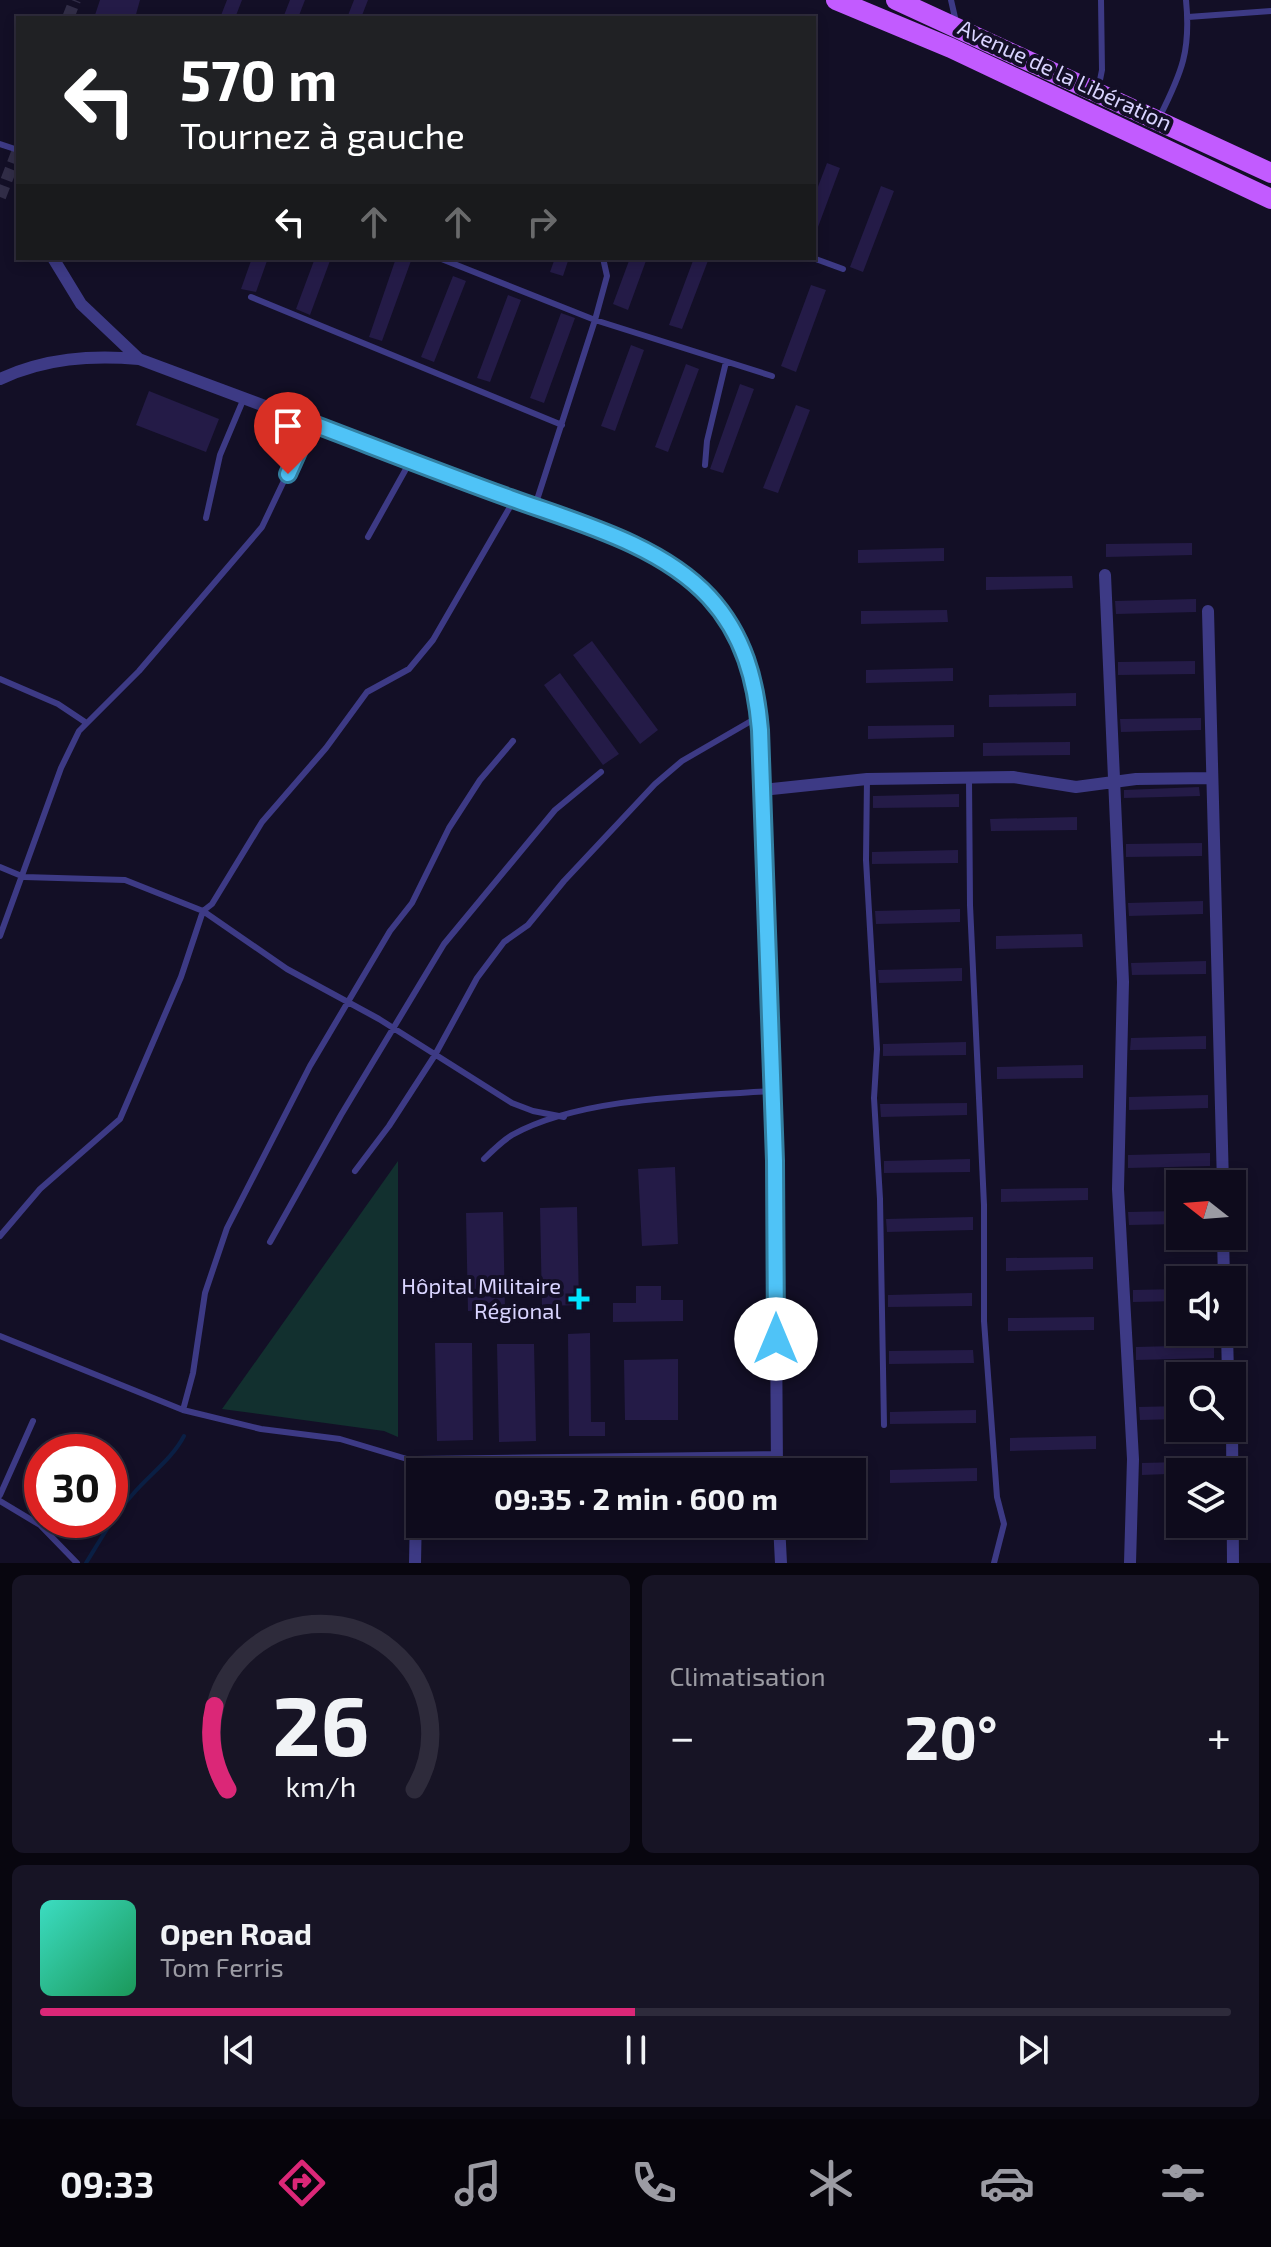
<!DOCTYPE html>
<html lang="fr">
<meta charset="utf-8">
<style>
:root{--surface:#0e0b1c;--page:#171425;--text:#f1f3f6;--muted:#9b9ba3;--line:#2e2b3b;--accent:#db2777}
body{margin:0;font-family:"Exo 2",sans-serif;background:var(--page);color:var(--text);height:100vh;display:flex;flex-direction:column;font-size:30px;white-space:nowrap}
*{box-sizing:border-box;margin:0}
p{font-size:26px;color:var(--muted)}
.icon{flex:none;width:44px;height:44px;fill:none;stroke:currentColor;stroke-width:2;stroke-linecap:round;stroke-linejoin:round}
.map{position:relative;height:1563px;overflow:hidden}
.drawer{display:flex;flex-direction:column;gap:12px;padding:12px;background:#08060f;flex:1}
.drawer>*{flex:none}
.banner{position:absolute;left:16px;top:16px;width:800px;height:244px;border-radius:0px;box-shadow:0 4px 12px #0003,0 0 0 2px var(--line);background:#202124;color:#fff;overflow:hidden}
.needle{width:52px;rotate:287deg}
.tools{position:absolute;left:1166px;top:1170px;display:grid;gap:16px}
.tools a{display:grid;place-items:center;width:80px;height:80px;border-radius:0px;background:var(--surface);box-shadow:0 4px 12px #0003,0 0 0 2px var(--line);font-size:40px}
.speed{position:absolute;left:24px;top:1434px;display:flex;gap:16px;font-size:40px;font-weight:700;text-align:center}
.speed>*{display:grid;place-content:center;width:104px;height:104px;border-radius:50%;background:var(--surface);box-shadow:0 4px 12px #0003,0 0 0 2px var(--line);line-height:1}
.speed .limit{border:12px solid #d22;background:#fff;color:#111}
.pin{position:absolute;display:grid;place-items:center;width:68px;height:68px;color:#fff;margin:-82px -34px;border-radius:50% 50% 50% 0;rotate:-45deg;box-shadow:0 0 8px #0007}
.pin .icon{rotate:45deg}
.me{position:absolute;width:88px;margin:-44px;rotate:0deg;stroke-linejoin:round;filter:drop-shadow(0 0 6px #0008)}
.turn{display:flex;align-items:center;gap:28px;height:168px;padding:0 32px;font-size:36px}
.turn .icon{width:104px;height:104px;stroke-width:2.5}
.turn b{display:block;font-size:56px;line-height:68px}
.lanes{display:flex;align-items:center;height:76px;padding:0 32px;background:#0003;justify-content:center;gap:40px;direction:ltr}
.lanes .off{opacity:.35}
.big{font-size:60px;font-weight:700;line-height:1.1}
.drawer .card{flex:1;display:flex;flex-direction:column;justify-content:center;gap:12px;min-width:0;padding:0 28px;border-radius:12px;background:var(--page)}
.drawer .dial{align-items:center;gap:0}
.dial svg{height:208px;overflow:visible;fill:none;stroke:var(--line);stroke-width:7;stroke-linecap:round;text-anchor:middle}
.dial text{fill:var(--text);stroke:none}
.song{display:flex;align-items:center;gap:24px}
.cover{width:96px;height:96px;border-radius:12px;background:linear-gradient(135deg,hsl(170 70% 55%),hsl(150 70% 35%))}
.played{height:8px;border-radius:4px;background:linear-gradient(90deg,var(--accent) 50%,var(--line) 50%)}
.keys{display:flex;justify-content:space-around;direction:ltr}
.heat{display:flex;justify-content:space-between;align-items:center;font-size:44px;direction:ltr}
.drawer .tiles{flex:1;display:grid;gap:12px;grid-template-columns:1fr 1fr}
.card:last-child{grid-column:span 2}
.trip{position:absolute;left:406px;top:1458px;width:460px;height:80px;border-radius:0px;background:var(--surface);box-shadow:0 4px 12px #0003,0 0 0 2px var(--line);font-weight:700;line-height:80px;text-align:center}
.tabs{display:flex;height:128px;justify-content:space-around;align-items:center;background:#06040b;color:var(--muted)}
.tabs .icon{width:56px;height:56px}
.tabs .on{color:var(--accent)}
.tabs b{font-size:36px;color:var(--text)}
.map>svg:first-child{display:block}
.green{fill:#12302f}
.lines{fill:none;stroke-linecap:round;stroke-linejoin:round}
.stream{stroke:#0a1f44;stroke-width:4}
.building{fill:#241b47}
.street-tunnel{stroke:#312d47;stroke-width:12;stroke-dasharray:12 6;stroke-linecap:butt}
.lane{stroke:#3d3a85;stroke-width:6}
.street{stroke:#3d3a85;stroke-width:12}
.primary{stroke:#c25bff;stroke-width:20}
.route-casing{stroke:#337fa1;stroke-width:20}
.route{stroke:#4fc3f7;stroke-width:14}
.poi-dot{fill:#00e5ff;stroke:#130f26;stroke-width:3}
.labels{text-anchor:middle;stroke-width:8;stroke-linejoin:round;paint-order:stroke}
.street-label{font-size:22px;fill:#d9d4ff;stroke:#130f26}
.poi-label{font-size:22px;fill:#d9d4ff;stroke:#130f26;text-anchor:end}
</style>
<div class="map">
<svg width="1271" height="1563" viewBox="0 0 1271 1563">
<rect width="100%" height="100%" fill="#130f26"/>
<!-- green -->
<path class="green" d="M398,1161v276l-14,-6 -162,-22z"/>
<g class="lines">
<!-- stream -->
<path class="stream" d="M86,1563c15,-24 28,-48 47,-69 17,-20 39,-35 51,-58"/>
</g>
<!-- building -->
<path class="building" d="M100,0h40l-5,18h-41z
M227,0h15l-7,18h-15z
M290,0h15l-7,18h-15z
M354,0h14l-7,18h-14z
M827,163l13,5 -25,67 -1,-38z
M881,186l13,5 -31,81 -13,-5z
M252,258h16l-12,34 -15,-3z
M315,258h16l-21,57 -14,-6z
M396,258h16l-30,83 -13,-4z
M555,258h14l-6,18 -13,-4z
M630,258h17l-19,52 -15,-6z
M694,258h15l-27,71 -13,-4z
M453,276l13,5 -32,81 -13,-5z
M811,285l15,5 -30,82 -15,-6z
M508,295l13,5 -31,82 -13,-4z
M561,313l14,5 -31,85 -14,-5z
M631,345l13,5 -29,81 -14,-5z
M686,364l13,5 -31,83 -13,-5z
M740,384l14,5 -31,84 -13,-4z
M149,391l70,28 -13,33 -70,-27z
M796,405l14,5 -32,83 -15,-5z
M1192,543v12l-86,2v-13z
M944,548v13l-86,2v-13z
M1072,576l1,12 -87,2v-13z
M1196,599v13l-80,2 -1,-13z
M947,610l1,12 -87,2v-13z
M592,641l66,89 -18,14 -67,-89z
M1195,661v13l-77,1v-13z
M953,668v13l-87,2v-13z
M560,673l59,81 -16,11 -59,-80z
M1076,693v13l-87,1v-12z
M1201,718v12l-80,2 -1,-13z
M954,725v12l-86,2v-13z
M1070,742v13l-87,1v-13z
M1199,787l1,9 -76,2v-8z
M959,794v13l-86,1v-12z
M1077,817v13l-86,1 -1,-12z
M1202,843v13l-76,1v-13z
M958,850v13l-86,1v-12z
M1203,901v13l-74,2 -1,-13z
M960,909v13l-84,2 -1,-13z
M1082,934l1,13 -87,2v-13z
M1206,961v13l-74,1 -1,-12z
M962,968v13l-83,2 -1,-13z
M1206,1036v13l-76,1 1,-12z
M966,1042v13l-83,1v-12z
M1083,1065v13l-86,1v-12z
M1208,1095v13l-79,2v-13z
M967,1103v12l-86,2 -1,-13z
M1210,1153v13l-82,2v-13z
M970,1159v13l-86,1v-12z
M675,1167l3,77 -36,2 -4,-77z
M1088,1188v12l-87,2v-13z
M577,1207l2,98 -37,1 -2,-98z
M1180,1211v13l-51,1 -1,-13z
M503,1212l2,98 -37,1 -2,-98z
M973,1217v13l-86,2 -1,-13z
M1093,1257v12l-87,2v-13z
M636,1286h25v14h22v21l-70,1v-19h23z
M1180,1289v12l-47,1v-12z
M972,1293v13l-84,1v-12z
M1094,1317v13l-86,1v-13z
M590,1333l1,89h14v14h-36l-1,-102z
M435,1343h37l1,97 -36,1z
M497,1344h37l2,97 -37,1z
M1214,1345v13l-78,2v-13z
M973,1350l1,13 -85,1v-13z
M678,1359v61h-53l-1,-60z
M1180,1406v13l-40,1 -1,-13z
M976,1410v13l-86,1v-12z
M1096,1436v13l-86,2v-13z
M1219,1461v11l-77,3v-12z
M977,1468v13l-87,2v-13z"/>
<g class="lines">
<!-- street-tunnel -->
<path class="street-tunnel" d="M68,18l7,-18
M0,197l18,-47"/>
<!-- lane -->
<path class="lane" d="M951,0l5,22
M1188,17l83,-6
M1098,90l4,-20 -1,-70
M1160,116c22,-44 31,-66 26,-116
M0,144l18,6
M439,258l156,62 177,56
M813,258l30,11
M251,297l311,128
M705,465l2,-24 19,-79
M535,506l60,-186 12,-44 -4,-18
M206,518l14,-63 24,-57
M368,537l43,-77
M0,679l58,25 27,18
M867,779l-1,81 11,189 -3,49 6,101 4,226
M969,779l1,126 14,300v116l13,176 7,27 -10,39
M0,867l24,10 101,3 78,31 84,58 92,50 133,84 21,8 31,6
M0,936l61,-168 18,-37 60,-60 123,-144 49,-103
M484,1159c8,-8 18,-18 28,-24 68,-38 184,-39 261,-44
M355,1171l34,-45 46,-71 42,-77 27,-36 24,-17 36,-44 91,-97 27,-23 76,-44
M0,1236l40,-47 80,-70 61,-142 22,-66 9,-7 50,-82 64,-74 41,-56 42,-23 24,-29 81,-140
M270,1242l71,-127 103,-171 111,-134 46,-38
M0,1336l183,74 78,19 79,10 77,23
M183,1410l10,-37 12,-80 22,-65 83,-162 80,-135 22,-28 37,-75 31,-48 33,-39
M0,1495l33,-74
M0,1501l40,24 37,38"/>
<!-- street -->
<path class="street" d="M53,258l28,46 58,55
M0,379c45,-21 91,-24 139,-20 118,44 236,88 353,132 69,27 166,51 217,106 35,38 46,84 51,133l15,431 2,311
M1105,575l18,407 -5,207 15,270 -3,104
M1208,611l15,573
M762,790l105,-11 146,-2 63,10 60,-8 75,-1
M1223,1236l1,44
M1227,1332l1,44
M1232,1428l1,135
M779,1524l2,39
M415,1563l2,-101 360,-5"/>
<!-- primary -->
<path class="primary" d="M836,0l115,48 320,151
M896,0l375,173"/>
</g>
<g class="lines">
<!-- route casing -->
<g class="route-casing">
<path id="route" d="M288,474l23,-51c66,25 132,51 199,75 66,24 150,46 199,99 35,38 47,84 51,133l15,431 1,178"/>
</g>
<!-- route -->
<use href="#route" class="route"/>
</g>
<!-- markers -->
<path class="poi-dot" d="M575 1287h8v8h8v8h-8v8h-8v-8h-8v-8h8z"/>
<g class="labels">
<!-- street labels -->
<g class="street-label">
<text transform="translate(1065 75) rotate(25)" y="8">Avenue de la Libération</text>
</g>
<!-- poi labels -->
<g class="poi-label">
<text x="561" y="1294">Hôpital Militaire<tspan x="561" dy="25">Régional</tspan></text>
</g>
</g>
</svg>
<div class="tools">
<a><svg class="needle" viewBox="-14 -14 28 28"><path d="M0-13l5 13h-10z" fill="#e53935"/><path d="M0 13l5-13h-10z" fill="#9b9ba3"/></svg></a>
<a><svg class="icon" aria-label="sound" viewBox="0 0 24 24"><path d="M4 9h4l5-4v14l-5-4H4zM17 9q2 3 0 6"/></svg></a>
<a><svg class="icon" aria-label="search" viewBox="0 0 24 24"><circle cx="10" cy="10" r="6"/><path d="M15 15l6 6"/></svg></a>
<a><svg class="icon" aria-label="layers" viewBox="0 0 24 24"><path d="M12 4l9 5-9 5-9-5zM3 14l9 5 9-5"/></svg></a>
</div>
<div class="speed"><div class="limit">30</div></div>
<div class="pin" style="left:288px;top:474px;background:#d93025"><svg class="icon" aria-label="arrive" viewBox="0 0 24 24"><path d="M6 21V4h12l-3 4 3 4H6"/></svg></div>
<svg class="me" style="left:776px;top:1339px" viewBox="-20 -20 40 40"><circle r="19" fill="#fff"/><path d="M0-13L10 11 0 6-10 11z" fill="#4fc3f7"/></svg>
<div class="trip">09:35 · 2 min · 600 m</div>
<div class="banner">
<div class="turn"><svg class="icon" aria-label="left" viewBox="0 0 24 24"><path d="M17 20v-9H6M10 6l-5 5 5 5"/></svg><div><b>570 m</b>Tournez à gauche</div></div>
<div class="lanes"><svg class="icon" aria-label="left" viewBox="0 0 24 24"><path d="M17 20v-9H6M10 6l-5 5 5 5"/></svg><svg class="icon off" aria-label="ahead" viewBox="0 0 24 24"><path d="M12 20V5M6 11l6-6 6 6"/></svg><svg class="icon off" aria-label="ahead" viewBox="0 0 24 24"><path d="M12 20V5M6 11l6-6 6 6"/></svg><svg class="icon off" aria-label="right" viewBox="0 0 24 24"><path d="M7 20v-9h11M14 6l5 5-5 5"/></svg></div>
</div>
</div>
<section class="drawer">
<div class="tiles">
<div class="card dial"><svg viewBox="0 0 100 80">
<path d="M14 69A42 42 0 1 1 86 69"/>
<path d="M14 69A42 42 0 0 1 9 37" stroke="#db2777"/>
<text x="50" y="56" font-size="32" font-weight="700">26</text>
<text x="50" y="72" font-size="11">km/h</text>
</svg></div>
<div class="card"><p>Climatisation</p>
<div class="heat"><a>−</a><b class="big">20°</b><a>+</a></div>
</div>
<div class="card">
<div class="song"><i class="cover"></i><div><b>Open Road</b><p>Tom Ferris</p></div></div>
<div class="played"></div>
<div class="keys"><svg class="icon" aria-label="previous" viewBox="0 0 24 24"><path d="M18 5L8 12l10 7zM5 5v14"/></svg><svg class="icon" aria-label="pause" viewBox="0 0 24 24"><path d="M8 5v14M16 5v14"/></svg><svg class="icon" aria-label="next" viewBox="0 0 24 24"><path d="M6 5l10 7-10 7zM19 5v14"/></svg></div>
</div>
</div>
</section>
<nav class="tabs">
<b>09:33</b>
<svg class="icon on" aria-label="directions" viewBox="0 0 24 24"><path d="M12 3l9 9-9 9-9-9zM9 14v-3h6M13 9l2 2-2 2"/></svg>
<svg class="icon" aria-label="music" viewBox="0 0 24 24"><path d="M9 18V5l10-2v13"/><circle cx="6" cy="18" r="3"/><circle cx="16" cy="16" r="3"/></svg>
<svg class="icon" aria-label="phone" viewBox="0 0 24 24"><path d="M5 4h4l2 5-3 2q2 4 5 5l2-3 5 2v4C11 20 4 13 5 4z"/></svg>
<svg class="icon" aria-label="climate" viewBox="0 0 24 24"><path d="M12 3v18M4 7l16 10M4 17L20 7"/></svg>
<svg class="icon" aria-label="car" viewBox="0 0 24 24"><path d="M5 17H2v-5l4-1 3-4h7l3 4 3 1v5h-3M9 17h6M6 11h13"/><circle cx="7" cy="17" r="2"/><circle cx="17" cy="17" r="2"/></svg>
<svg class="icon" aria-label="filters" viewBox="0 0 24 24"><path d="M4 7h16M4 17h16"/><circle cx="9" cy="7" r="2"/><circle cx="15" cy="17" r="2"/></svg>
</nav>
